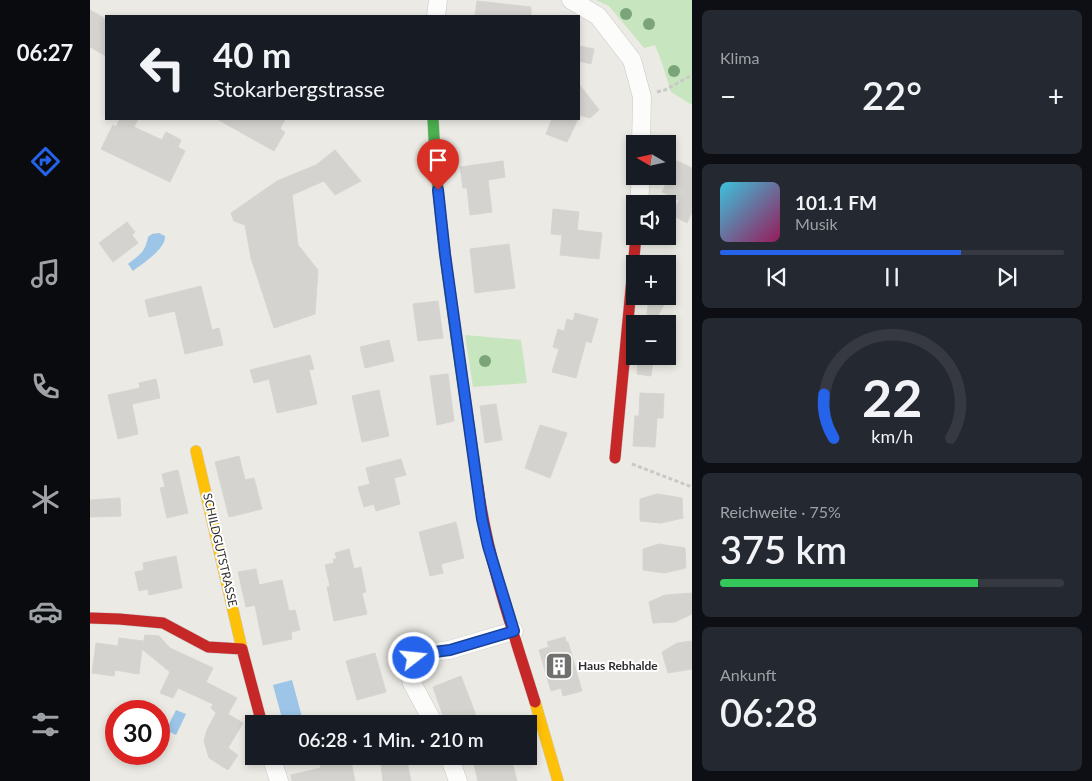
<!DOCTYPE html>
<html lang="de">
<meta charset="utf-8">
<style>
:root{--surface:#171b24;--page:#242831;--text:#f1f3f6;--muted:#9ea1a6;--line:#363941;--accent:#2563eb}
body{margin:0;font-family:Lato,sans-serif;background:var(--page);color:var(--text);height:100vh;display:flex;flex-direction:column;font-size:19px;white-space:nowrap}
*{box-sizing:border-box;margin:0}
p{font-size:16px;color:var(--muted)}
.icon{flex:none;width:28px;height:28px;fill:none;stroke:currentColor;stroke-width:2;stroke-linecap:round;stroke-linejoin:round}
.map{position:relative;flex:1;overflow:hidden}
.drawer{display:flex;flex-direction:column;gap:10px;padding:10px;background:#0d0f14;width:400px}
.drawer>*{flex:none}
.top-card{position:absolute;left:15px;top:15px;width:475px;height:105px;border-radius:0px;box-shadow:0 2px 8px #0003;background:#171b24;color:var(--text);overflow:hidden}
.needle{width:32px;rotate:279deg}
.tools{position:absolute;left:536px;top:135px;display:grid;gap:10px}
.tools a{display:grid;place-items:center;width:50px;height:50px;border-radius:0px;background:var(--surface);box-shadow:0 2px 8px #0003;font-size:25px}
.speed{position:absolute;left:15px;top:700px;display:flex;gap:10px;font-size:25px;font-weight:700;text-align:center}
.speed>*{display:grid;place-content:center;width:65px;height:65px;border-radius:50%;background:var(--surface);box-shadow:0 2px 8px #0003;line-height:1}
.speed .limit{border:8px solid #d22;background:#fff;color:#111}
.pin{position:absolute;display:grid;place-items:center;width:42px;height:42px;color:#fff;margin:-51px -21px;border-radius:50% 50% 50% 0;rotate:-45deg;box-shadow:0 0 5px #0007}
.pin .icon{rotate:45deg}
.me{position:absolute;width:55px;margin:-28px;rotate:74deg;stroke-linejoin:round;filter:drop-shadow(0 0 4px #0008)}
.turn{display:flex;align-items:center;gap:18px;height:105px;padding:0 25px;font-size:22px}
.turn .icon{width:65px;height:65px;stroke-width:2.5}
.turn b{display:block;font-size:35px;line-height:42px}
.big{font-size:38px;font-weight:600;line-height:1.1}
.drawer .tile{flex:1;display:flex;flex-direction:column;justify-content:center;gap:8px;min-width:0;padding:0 18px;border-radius:8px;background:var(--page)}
.drawer .dial{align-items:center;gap:0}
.dial svg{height:130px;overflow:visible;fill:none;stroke:var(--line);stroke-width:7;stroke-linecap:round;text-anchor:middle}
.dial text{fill:var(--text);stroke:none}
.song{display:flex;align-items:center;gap:15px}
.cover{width:60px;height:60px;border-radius:8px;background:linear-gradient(135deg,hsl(190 70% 55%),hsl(330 70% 35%))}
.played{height:5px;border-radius:2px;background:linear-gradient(90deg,var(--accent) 70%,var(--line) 70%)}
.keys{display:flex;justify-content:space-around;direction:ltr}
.heat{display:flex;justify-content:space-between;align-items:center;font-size:28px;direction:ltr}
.charge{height:8px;border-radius:4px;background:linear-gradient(90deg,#34c759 75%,var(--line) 0)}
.trip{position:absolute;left:155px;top:715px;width:292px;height:50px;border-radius:0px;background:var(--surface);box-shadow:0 2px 8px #0003;font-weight:600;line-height:50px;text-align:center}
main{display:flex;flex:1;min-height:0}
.tab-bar{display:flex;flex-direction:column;width:90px;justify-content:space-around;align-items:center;background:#090b0e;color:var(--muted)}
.tab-bar .icon{width:35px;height:35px}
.tab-bar .active{color:var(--accent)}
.tab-bar b{font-size:22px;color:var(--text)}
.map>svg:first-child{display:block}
.green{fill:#c7e6bf}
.water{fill:#9cc5e8}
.building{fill:#d4d3cf;stroke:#d6d5d0}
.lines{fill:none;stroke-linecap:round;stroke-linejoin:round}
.street-casing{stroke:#c9c8c8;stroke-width:19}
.fast-casing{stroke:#c9c8c8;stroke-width:12}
.slow-casing{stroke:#c9c8c8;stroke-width:12}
.jam-casing{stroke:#c9c8c8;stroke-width:12}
.path{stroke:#c9c9c8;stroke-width:3;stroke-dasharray:4 2.5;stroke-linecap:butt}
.street{stroke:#fcfcfb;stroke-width:18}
.fast{stroke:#4caf50;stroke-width:11}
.slow{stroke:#ffc107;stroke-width:11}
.jam{stroke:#c62828;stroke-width:11}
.tree{fill:#7ba478}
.route-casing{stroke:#184099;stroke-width:12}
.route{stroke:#2563eb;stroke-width:9}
.labels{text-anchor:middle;stroke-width:4;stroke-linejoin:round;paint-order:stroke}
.street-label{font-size:12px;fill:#2e2e2e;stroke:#fff}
.poi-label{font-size:12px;font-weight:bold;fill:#2e2e2e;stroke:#fff;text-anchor:start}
</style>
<main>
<nav class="tab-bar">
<b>06:27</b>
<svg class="icon active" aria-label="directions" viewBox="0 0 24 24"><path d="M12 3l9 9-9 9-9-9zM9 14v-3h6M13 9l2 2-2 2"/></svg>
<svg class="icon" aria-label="music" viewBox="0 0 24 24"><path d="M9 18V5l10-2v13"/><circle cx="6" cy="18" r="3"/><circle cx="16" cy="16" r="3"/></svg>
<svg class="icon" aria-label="phone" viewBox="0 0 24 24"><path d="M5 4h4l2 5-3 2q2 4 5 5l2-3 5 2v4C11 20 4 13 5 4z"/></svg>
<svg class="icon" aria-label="climate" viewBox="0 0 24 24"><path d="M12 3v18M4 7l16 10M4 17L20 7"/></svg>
<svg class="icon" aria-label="car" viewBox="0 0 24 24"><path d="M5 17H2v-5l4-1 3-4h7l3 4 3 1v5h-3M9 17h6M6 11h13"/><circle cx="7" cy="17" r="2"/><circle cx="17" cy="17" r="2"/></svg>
<svg class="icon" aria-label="filters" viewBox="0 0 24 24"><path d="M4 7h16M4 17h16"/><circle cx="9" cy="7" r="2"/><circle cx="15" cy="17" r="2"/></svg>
</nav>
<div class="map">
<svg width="602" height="781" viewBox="0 0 602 781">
<rect width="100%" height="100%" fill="#ebeae4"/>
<!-- green -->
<path class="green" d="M506,0h96v105l-21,-13 -9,-29 -7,-18 -11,3 -35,-42z
M375,335l56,5 6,43 -54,4z"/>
<!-- water -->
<path class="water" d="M69,233l6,3c1,13 -22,27 -32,35l-5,-7c12,-10 17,-11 20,-27l4,-3z
M202,680l10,37 -19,5 -10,-37z
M86,710l10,4 -10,21 -10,-5z"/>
<!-- building -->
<path class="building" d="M387,1l54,6v9h-56z
M0,10l16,9v37l-16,-9z
M489,46l15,3 -3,15 -12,-3z
M489,84l20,26 -9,8 -11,-3z
M30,119h18l-4,8 28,13 4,-8 15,8 -3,7 7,4 -15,31 -69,-33 12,-24 3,2z
M127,119h68l-5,10 5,3 -11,19z
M462,119h26l-11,23 -21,-8z
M245,150l26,31 -26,14 -11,-14 -32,14 6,50 20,25 -3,44 -41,14 -23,-70 -6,-33 -11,-4 -3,-8 46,-32 39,-16z
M413,161l2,16 -17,3 4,32 -22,3 -3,-27h-4l-3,-21z
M587,161l15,7v44l-5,11 -15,-8 7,-15 -17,-8z
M463,209l26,3 -2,18 25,3 -3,26 -39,-4 2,-20 -11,-1z
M37,222l8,10 -3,3 6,8 -25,19 -14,-19z
M419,244l6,44 -40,5 -5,-44z
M111,286l11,44 7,-2 4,17 -38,9 -10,-43 -26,6 -4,-17z
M559,296h20l-16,28h-7z
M348,301l5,37 -25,3 -5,-37z
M485,313l23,6 -7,24 -5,-2 -10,37 -24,-6 7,-23 -6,-2 5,-18 6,2 3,-12 6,2z
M299,340l5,21 -29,7 -5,-21z
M220,355l4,14 -5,1 8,34 -40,9 -8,-34 -15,4 -4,-13z
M548,356h16l-3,20 -14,-2z
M358,374l6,47 -17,4 -7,-49z
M66,379l4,19 -28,6 6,30 -20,5 -10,-44 32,-7 -1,-5z
M289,390l10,46 -27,6 -10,-46z
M550,393l24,1 -1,24h-6l-2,29 -22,-1 2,-30h4z
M406,404l6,36 -17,3 -5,-37z
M450,425l27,8 -17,45 -25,-10z
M149,456l6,24 9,-2 8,31 -33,8 -14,-55z
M311,459l5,16 -12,3 6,26 -24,7 -2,-7 -10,3 -6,-20 12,-3 -4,-16z
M88,470l10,43 -21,5 -7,-30 5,-1 -3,-13z
M567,494l25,4 1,20 -22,5 -21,-2v-22z
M30,498l1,18 -31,1v-17z
M366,522l8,36 -23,6 2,9 -13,3 -11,-44z
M569,544l26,4 1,20 -22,5 -21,-3v-21z
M259,549l5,20 7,-2 5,25 -4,1 5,21 -33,7 -7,-34 3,-1 -5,-21 9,-2 -1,-4h4l-2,-6z
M86,556l6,32 -33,7 -1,-6 -9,2 -4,-19 9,-2 -1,-7z
M166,569l3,16 23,-5 7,31 6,-1 5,20 -9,2 1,7 -29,6 -8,-40 -9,2 -8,-35z
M602,593v21l-17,8 -22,1 -4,-21 16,-7z
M55,635l14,1 11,12 43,20 -7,14 31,16 -9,16 15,9 -15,25 10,7 -10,15 -19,-12 -5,-17 3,-11 9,-17 -5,-5 2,-4 -35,-16 -5,10 -13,-5 10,-21 -28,-23z
M475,637l1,5h2l14,49 -19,5 -2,-8 -10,3 -12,-41 10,-3 -2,-5z
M29,638l24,3 -4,33 -24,-4 -1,6 -22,-3 4,-30 22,3z
M602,641v28l-24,4 -6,-21 15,-9z
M285,653l11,39 -29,8 -11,-39z
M371,676l16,42 -14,6h-17l-13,-37z
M290,756h26l5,25h-28z
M382,756h18l2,7 19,-5 6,23h-39z
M260,757l5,24h-63l-1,-6 30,-7 -1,-4z"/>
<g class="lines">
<!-- street casing -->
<g class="street-casing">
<path id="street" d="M481,0l27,16 34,44 10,37 -1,47
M346,16l2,-16
M549,204l2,-28
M344,724l-22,-41 -4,-13 5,-12 13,-5 23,-3 65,-19
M181,756l8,25
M359,756l9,25"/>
</g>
<!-- fast casing -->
<g class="fast-casing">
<path id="fast" d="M343,119c6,123 28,246 45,368"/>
</g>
<!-- slow casing -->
<g class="slow-casing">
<path id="slow" d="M106,451l46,198
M445,702l23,79"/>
</g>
<!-- jam casing -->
<g class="jam-casing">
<path id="jam" d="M525,458l21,-222
M388,487c10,74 35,144 57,215
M0,618l29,1 44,4 45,24 34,2 20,75"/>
</g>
<!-- path -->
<path class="path" d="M567,92l8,-2 27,-15
M542,464l60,23"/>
<!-- street -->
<use href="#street" class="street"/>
<!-- fast -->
<use href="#fast" class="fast"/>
<!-- slow -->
<use href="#slow" class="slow"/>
<!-- jam -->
<use href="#jam" class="jam"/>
</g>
<!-- trees -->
<g class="tree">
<circle cx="536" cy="14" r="6"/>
<circle cx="559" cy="24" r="6"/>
<circle cx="584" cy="71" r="6"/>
<circle cx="395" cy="361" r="6"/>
</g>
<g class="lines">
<!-- route casing -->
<g class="route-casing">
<path id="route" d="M324,658l12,-5 24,-3 64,-19 -26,-85 -6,-27 -37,-265 -7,-64"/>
</g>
<!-- route -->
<use href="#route" class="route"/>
</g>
<!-- icons -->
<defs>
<g id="building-square" transform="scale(1.4375)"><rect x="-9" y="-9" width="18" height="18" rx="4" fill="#70706e" stroke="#fff"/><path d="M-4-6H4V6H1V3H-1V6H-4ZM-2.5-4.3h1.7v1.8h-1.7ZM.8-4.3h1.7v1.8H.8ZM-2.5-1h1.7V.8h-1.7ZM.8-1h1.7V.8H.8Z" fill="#fff"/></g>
</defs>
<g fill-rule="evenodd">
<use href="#building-square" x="469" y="666"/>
</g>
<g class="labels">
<!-- street labels -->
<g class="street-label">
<text transform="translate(130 550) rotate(77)" y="4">SCHILDGUTSTRASSE</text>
</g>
<!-- poi labels -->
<g class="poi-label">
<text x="488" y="670">Haus Rebhalde</text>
</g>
</g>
</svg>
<div class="tools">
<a><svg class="needle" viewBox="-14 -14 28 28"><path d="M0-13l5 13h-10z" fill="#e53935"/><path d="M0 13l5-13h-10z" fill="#9ea1a6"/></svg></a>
<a><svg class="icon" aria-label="sound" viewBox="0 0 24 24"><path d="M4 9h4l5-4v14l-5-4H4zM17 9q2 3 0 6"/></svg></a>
<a>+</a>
<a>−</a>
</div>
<div class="speed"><div class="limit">30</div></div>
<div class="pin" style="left:348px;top:190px;background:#d93025"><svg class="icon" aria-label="arrive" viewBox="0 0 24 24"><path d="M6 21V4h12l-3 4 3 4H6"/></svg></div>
<svg class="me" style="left:324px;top:658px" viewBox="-20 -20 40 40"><circle r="17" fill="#2563eb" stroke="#fff" stroke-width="3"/><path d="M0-11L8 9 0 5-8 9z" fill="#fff"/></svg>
<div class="trip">06:28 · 1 Min. · 210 m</div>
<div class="top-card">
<div class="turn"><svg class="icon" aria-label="left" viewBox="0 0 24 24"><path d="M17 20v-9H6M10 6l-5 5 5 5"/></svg><div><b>40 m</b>Stokarbergstrasse</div></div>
</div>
</div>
<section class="drawer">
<div class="tile"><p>Klima</p>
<div class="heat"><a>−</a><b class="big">22°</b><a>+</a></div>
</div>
<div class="tile">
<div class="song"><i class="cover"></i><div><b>101.1 FM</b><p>Musik</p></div></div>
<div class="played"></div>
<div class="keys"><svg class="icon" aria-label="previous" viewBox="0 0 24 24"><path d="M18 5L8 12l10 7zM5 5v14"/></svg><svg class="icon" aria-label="pause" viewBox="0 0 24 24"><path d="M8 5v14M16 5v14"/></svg><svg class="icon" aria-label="next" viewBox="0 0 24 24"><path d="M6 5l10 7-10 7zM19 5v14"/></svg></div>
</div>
<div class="tile dial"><svg viewBox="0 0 100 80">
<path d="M14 69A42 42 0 1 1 86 69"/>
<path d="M14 69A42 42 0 0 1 8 42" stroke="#2563eb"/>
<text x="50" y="56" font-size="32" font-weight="700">22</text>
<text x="50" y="72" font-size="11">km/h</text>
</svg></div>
<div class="tile"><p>Reichweite · 75%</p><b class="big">375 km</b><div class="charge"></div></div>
<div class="tile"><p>Ankunft</p><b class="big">06:28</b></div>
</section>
</main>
